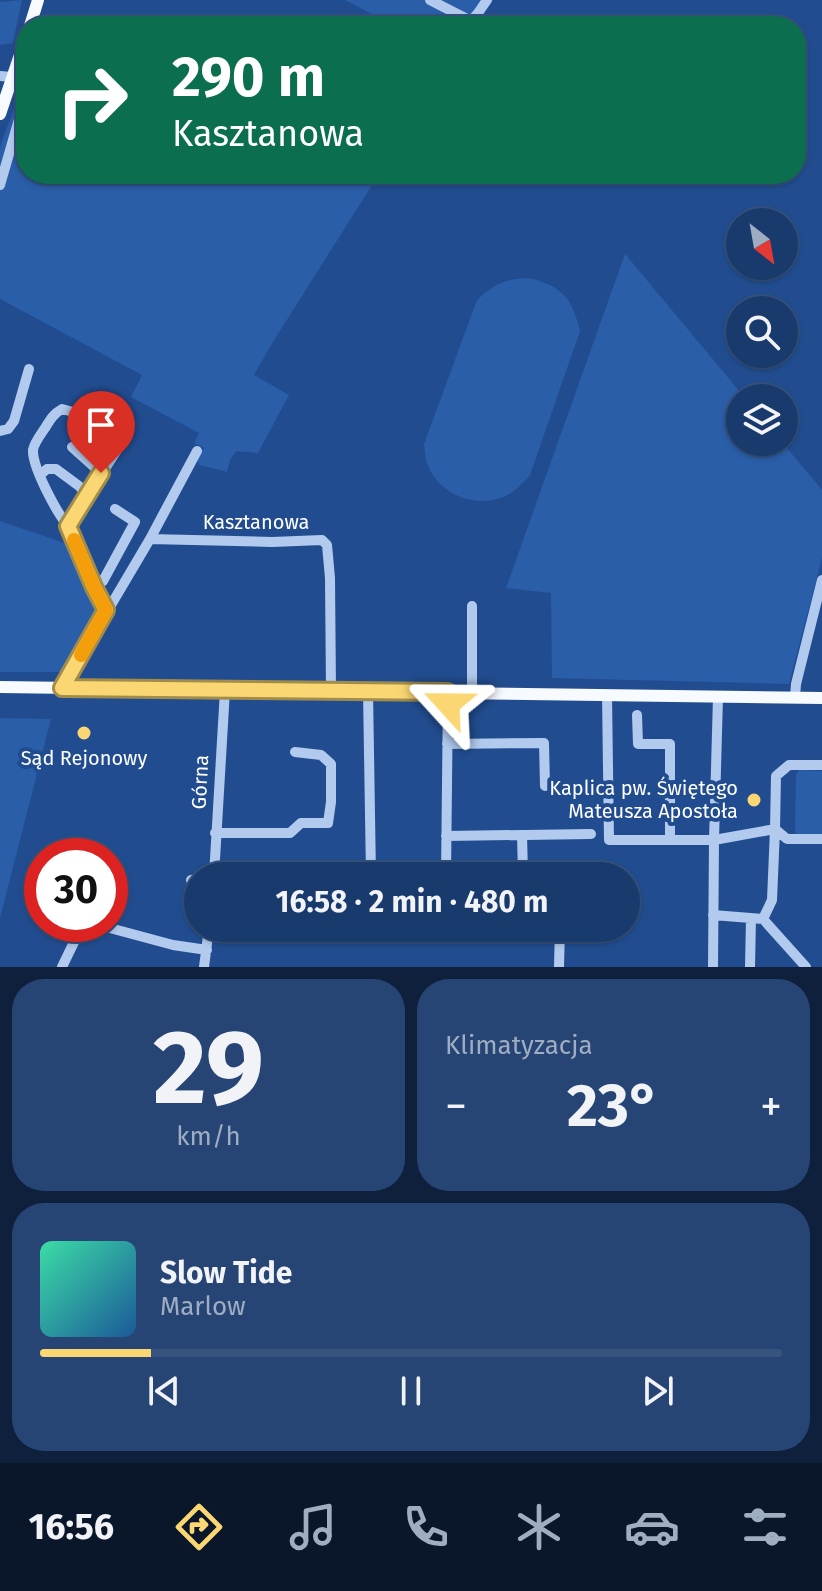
<!DOCTYPE html>
<html lang="pl">
<meta charset="utf-8">
<style>
:root{--surface:#193a6c;--page:#264574;--text:#f1f3f6;--muted:#9fadc2;--line:#37547f;--accent:#fad772}
body{margin:0;font-family:"Fira Sans",sans-serif;background:var(--page);color:var(--text);height:100vh;display:flex;flex-direction:column;font-size:30px;white-space:nowrap}
*{box-sizing:border-box;margin:0}
p{font-size:26px;color:var(--muted)}
.icon{flex:none;width:44px;height:44px;fill:none;stroke:currentColor;stroke-width:2;stroke-linecap:round;stroke-linejoin:round}
.map{position:relative;height:967px;overflow:hidden}
.panel{display:flex;flex-direction:column;gap:12px;padding:12px;background:#0e203b;flex:1}
.panel>*{flex:none}
.guide{position:absolute;left:16px;top:16px;width:790px;height:168px;border-radius:32px;box-shadow:0 2px 6px #0004,0 0 0 2px var(--line);background:#0b6e4f;color:#fff;overflow:hidden}
.needle{width:52px;rotate:149deg}
.fabs{position:absolute;left:726px;top:208px;display:grid;gap:16px}
.fabs a{display:grid;place-items:center;width:72px;height:72px;border-radius:50%;background:var(--surface);box-shadow:0 2px 6px #0004,0 0 0 2px var(--line);font-size:40px}
.speed{position:absolute;left:24px;top:838px;display:flex;gap:16px;font-size:40px;font-weight:700;text-align:center}
.speed>*{display:grid;place-content:center;width:104px;height:104px;border-radius:50%;background:var(--surface);box-shadow:0 2px 6px #0004,0 0 0 2px var(--line);line-height:1}
.speed .limit{border:12px solid #d22;background:#fff;color:#111}
.pin{position:absolute;display:grid;place-items:center;width:68px;height:68px;color:#fff;margin:-82px -34px;border-radius:50% 50% 50% 0;rotate:-45deg;box-shadow:0 0 8px #0007}
.pin .icon{rotate:45deg}
.me{position:absolute;width:88px;margin:-44px;rotate:294deg;stroke-linejoin:round;filter:drop-shadow(0 0 6px #0008)}
.turn{display:flex;align-items:center;gap:28px;height:168px;padding:0 24px;font-size:36px}
.turn .icon{width:104px;height:104px;stroke-width:2.5}
.turn b{display:block;font-size:56px;line-height:68px}
.big{font-size:60px;font-weight:700;line-height:1.1}
.panel .widget{flex:1;display:flex;flex-direction:column;justify-content:center;gap:12px;min-width:0;padding:0 28px;border-radius:32px;background:var(--page)}
.panel .dial{align-items:center;gap:0}
.dial b{font-size:104px;line-height:1}
.song{display:flex;align-items:center;gap:24px}
.cover{width:96px;height:96px;border-radius:12px;background:linear-gradient(135deg,hsl(160 70% 55%),hsl(210 70% 35%))}
.played{height:8px;border-radius:4px;background:linear-gradient(90deg,var(--accent) 15%,var(--line) 15%)}
.keys{display:flex;justify-content:space-around;direction:ltr}
.heat{display:flex;justify-content:space-between;align-items:center;font-size:44px;direction:ltr}
.panel .tiles{flex:1;display:grid;gap:12px;grid-template-columns:1fr 1fr}
.widget:last-child{grid-column:span 2}
.trip{position:absolute;left:184px;top:862px;width:456px;height:80px;border-radius:40px;background:var(--surface);box-shadow:0 2px 6px #0004,0 0 0 2px var(--line);font-weight:700;line-height:80px;text-align:center}
.dock{display:flex;height:128px;justify-content:space-around;align-items:center;background:#0a172b;color:var(--muted)}
.dock .icon{width:56px;height:56px}
.dock .current{color:var(--accent)}
.dock b{font-size:36px;color:var(--text)}
.map>svg:first-child{display:block}
.green{fill:#2a5ea8}
.lines{fill:none;stroke-linecap:round;stroke-linejoin:round}
.minor{stroke:#b1caed;stroke-width:10}
.major{stroke:#f7faff;stroke-width:12}
.route-casing{stroke:#a28c4a;stroke-width:20}
.route{stroke:#fad772;stroke-width:14}
.slow{stroke:#f59e0b;stroke-width:14}
.poi-dot{fill:#fad772;stroke:#214d90;stroke-width:3}
.labels{text-anchor:middle;stroke-width:8;stroke-linejoin:round;paint-order:stroke}
.street-label{font-size:20px;fill:#fff;stroke:#214d90}
.poi-label{font-size:20px;fill:#fff;stroke:#214d90}
</style>
<div class="map">
<svg width="822" height="967" viewBox="0 0 822 967">
<rect width="100%" height="100%" fill="#214d90"/>
<!-- green -->
<path class="green" d="M22,0l-9,43 -13,2v-43z
M345,0h148l-18,26h-80z
M26,75v99h353l-108,171 -17,30 35,20 -31,58 -22,-2 -6,9 -3,12 -27,-7 -5,-6 9,-11 -10,-5 5,-10 -68,-36 11,-22 -142,-76v-152z
M625,254l120,144h-5v44h42l40,48v68l-33,126 -237,-6 -1,-85 -45,-5z
M530,278c33,9 42,20 50,53l-50,144c-9,10 -17,19 -30,23 -29,10 -63,-6 -73,-35 -2,-6 -2,-13 -3,-19l53,-144c18,-17 28,-21 53,-22z
M0,521l70,24 30,64 -39,63h-61z
M0,718l51,1 -51,199z
M799,770l23,1v64h-24l-3,-3 1,-57z"/>
<g class="lines">
<!-- minor -->
<path class="minor" d="M430,0l41,21 7,-8 9,-13
M0,76l12,1
M0,185l26,-90
M0,431l8,-2 6,-8 15,-52
M72,447l29,26
M40,475l7,-6h9l23,17 8,9
M68,526c-11,-13 -36,-59 -35,-76 1,-7 8,-16 12,-22 5,-8 8,-14 17,-19l11,3 44,38 -49,76 26,61 12,23
M150,539l122,3 50,-2 5,5 3,33 1,113
M94,587l9,-6 32,-59 -20,-13
M472,606v87
M62,688l88,-149 47,-88
M368,691l3,185
M448,692l-2,184 145,-2
M607,695l2,145h105l61,-11 -3,71 -9,19 -50,-4
M795,697l1,-13 26,-104
M637,715l1,29h32v96
M447,744l97,-1 1,43
M822,765h-33l-13,11 -1,53 12,10h35
M215,833h75l11,-10h27l3,-21v-38l-10,-9 -26,-3
M522,835l1,39
M446,836l145,-2
M214,876l11,-186
M191,880l7,-1
M763,919l43,48
M62,967l14,-29 19,-14 78,21 34,5
M204,967l5,-39
M559,967l1,-39
M713,967l1,-127 4,-143
M750,967l1,-49"/>
<!-- major -->
<path class="major" d="M30,26l8,-26
M0,114l26,-77
M0,687l822,11"/>
</g>
<g class="lines">
<!-- route casing -->
<g class="route-casing">
<path id="route" d="M101,473l-33,53 26,61 12,23 -44,78 386,4v12"/>
</g>
<!-- route -->
<use href="#route" class="route"/>
<!-- slow -->
<path class="slow" d="M74,540l20,47 12,23 -25,45"/>
</g>
<!-- markers -->
<g class="poi-dot">
<circle cx="84" cy="733" r="8"/>
<circle cx="754" cy="800" r="8"/>
</g>
<g class="labels">
<!-- street labels -->
<g class="street-label">
<text x="256" y="529">Kasztanowa</text>
<text transform="translate(200 782) rotate(-87)" y="7">Górna</text>
</g>
<!-- poi labels -->
<g class="poi-label">
<text x="84" y="765">Sąd Rejonowy</text>
<text x="738" y="795" text-anchor="end">Kaplica pw. Świętego<tspan x="738" dy="23">Mateusza Apostoła</tspan></text>
</g>
</g>
</svg>
<div class="fabs">
<a><svg class="needle" viewBox="-14 -14 28 28"><path d="M0-13l5 13h-10z" fill="#e53935"/><path d="M0 13l5-13h-10z" fill="#9fadc2"/></svg></a>
<a><svg class="icon" aria-label="search" viewBox="0 0 24 24"><circle cx="10" cy="10" r="6"/><path d="M15 15l6 6"/></svg></a>
<a><svg class="icon" aria-label="layers" viewBox="0 0 24 24"><path d="M12 4l9 5-9 5-9-5zM3 14l9 5 9-5"/></svg></a>
</div>
<div class="speed"><div class="limit">30</div></div>
<div class="pin" style="left:101px;top:473px;background:#d93025"><svg class="icon" aria-label="arrive" viewBox="0 0 24 24"><path d="M6 21V4h12l-3 4 3 4H6"/></svg></div>
<svg class="me" style="left:448px;top:704px" viewBox="-20 -20 40 40"><path d="M0-17L14 15 0 8-14 15z" fill="#fad772" stroke="#fff" stroke-width="4"/></svg>
<div class="trip">16:58 · 2 min · 480 m</div>
<div class="guide">
<div class="turn"><svg class="icon" aria-label="right" viewBox="0 0 24 24"><path d="M7 20v-9h11M14 6l5 5-5 5"/></svg><div><b>290 m</b>Kasztanowa</div></div>
</div>
</div>
<section class="panel">
<div class="tiles">
<div class="widget dial"><b>29</b><p>km/h</p></div>
<div class="widget"><p>Klimatyzacja</p>
<div class="heat"><a>−</a><b class="big">23°</b><a>+</a></div>
</div>
<div class="widget">
<div class="song"><i class="cover"></i><div><b>Slow Tide</b><p>Marlow</p></div></div>
<div class="played"></div>
<div class="keys"><svg class="icon" aria-label="previous" viewBox="0 0 24 24"><path d="M18 5L8 12l10 7zM5 5v14"/></svg><svg class="icon" aria-label="pause" viewBox="0 0 24 24"><path d="M8 5v14M16 5v14"/></svg><svg class="icon" aria-label="next" viewBox="0 0 24 24"><path d="M6 5l10 7-10 7zM19 5v14"/></svg></div>
</div>
</div>
</section>
<nav class="dock">
<b>16:56</b>
<svg class="icon current" aria-label="directions" viewBox="0 0 24 24"><path d="M12 3l9 9-9 9-9-9zM9 14v-3h6M13 9l2 2-2 2"/></svg>
<svg class="icon" aria-label="music" viewBox="0 0 24 24"><path d="M9 18V5l10-2v13"/><circle cx="6" cy="18" r="3"/><circle cx="16" cy="16" r="3"/></svg>
<svg class="icon" aria-label="phone" viewBox="0 0 24 24"><path d="M5 4h4l2 5-3 2q2 4 5 5l2-3 5 2v4C11 20 4 13 5 4z"/></svg>
<svg class="icon" aria-label="climate" viewBox="0 0 24 24"><path d="M12 3v18M4 7l16 10M4 17L20 7"/></svg>
<svg class="icon" aria-label="car" viewBox="0 0 24 24"><path d="M5 17H2v-5l4-1 3-4h7l3 4 3 1v5h-3M9 17h6M6 11h13"/><circle cx="7" cy="17" r="2"/><circle cx="17" cy="17" r="2"/></svg>
<svg class="icon" aria-label="filters" viewBox="0 0 24 24"><path d="M4 7h16M4 17h16"/><circle cx="9" cy="7" r="2"/><circle cx="15" cy="17" r="2"/></svg>
</nav>
